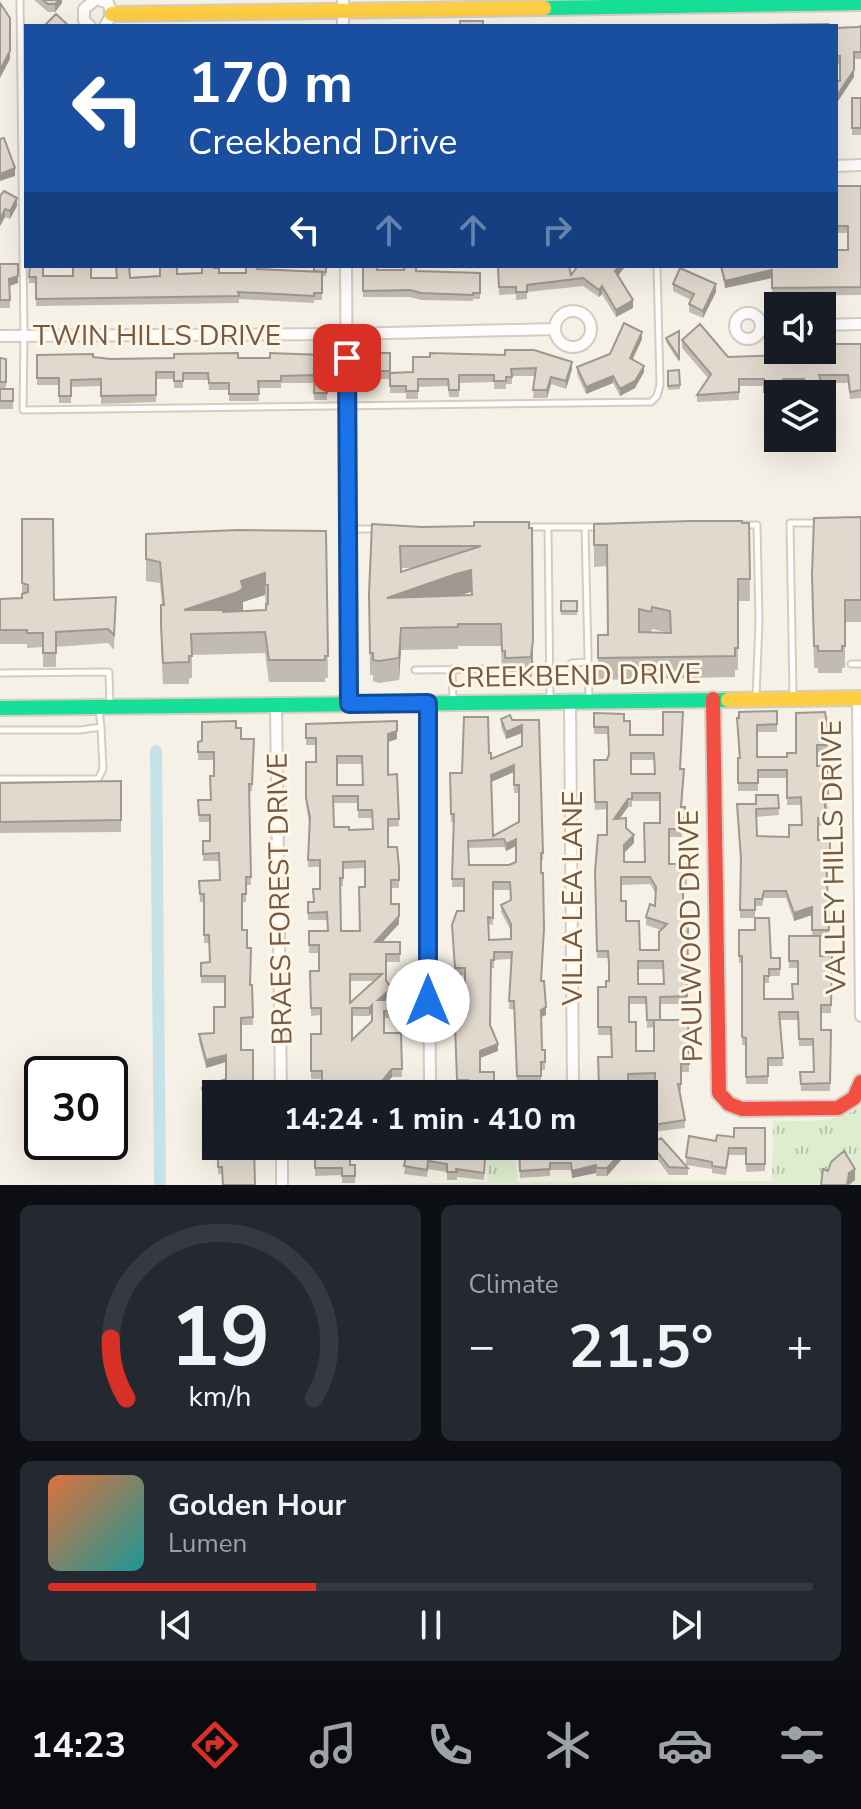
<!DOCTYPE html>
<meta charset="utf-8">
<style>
:root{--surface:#171b24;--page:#242831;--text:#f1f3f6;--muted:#9ea1a6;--line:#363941;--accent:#d93025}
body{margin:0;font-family:"Nunito Sans",sans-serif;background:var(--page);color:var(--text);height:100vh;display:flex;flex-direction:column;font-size:30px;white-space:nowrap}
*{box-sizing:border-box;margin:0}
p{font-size:26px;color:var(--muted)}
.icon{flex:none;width:44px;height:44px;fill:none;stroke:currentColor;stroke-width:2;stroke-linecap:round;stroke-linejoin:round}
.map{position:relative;height:1185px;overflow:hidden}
.details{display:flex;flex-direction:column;gap:20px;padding:20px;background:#0d0f14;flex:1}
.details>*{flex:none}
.top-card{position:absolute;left:24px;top:24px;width:814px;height:244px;border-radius:0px;box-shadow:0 8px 32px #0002;background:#1a4fa0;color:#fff;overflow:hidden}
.tools{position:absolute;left:764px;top:292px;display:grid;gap:16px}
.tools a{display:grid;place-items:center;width:72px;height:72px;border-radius:0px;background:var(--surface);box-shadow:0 8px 32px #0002;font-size:40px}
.speed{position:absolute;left:24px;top:1056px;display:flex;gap:16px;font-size:40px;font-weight:700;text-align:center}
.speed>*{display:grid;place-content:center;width:104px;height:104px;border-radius:50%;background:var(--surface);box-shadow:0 8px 32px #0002;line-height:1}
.speed .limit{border:4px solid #111;border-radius:12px;background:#fff;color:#111}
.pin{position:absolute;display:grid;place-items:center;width:68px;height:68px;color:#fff;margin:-34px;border-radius:16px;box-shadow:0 4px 12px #0006}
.me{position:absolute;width:88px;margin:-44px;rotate:0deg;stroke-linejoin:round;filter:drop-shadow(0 0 6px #0008)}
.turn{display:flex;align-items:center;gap:28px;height:168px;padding:0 32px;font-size:36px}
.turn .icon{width:104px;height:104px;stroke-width:2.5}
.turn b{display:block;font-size:56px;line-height:68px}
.lanes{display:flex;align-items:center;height:76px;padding:0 32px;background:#0003;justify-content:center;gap:40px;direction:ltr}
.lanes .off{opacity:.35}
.big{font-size:60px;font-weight:700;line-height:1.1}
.details .widget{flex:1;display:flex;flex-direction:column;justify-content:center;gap:12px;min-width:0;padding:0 28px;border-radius:12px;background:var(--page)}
.details .dial{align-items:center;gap:0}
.dial svg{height:208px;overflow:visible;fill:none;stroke:var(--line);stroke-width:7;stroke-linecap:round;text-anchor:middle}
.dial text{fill:var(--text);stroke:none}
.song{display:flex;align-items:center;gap:24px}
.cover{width:96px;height:96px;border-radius:12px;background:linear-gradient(135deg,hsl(20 70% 55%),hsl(180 70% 35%))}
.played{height:8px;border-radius:4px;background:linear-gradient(90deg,var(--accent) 35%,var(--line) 35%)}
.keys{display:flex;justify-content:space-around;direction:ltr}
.heat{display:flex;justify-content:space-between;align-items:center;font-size:44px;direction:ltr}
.details .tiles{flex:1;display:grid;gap:20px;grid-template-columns:1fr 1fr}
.widget:last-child{grid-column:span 2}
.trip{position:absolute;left:202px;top:1080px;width:456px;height:80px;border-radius:0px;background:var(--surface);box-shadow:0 8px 32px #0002;font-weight:700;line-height:80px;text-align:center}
.tab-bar{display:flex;height:128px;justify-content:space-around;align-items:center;background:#090b0e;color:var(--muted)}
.tab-bar .icon{width:56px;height:56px}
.tab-bar .current{color:var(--accent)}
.tab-bar b{font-size:36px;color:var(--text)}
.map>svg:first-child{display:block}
.park{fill:url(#park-tufts)}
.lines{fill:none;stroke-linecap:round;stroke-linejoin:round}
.canal{stroke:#c7e2e6;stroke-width:12}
.lane-casing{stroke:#d5ccc1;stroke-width:9}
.street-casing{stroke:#d5ccc1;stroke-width:14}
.fast-casing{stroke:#d6ccc2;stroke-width:18}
.slow-casing{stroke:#d6ccc2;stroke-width:18}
.jam-casing{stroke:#d6ccc2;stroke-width:18}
.lane{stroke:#fefdfb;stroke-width:5}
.street{stroke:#fefdfb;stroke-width:10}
.fast{stroke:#16e098;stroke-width:14}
.slow{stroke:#ffcf43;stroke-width:14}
.jam{stroke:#f24e42;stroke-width:14}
.wall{fill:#c2bbb1;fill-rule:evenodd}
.shaded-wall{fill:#9e9890}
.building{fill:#e2d9ce;stroke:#9e9890;stroke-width:2;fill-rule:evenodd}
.route-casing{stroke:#114b97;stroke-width:20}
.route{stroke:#1a73e8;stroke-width:14}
.labels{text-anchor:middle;stroke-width:6;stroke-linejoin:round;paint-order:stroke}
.street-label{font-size:28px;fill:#735946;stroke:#fff6e5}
</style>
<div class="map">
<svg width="861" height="1185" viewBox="0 0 861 1185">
<defs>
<pattern id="park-tufts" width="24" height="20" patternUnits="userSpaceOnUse" patternTransform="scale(2)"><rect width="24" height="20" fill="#dfedcf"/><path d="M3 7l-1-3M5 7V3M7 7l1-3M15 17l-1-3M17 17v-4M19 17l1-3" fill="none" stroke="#b9c3aa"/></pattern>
</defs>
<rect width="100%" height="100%" fill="#f6f1e6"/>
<!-- park -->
<path class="park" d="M861,1105v80h-527l153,-3v-36h28l2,36 255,-1 1,-60c29,-1 66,4 88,-16z"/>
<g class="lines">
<!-- canal -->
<path class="canal" d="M156,751l4,434"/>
<!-- lane casing -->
<g class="lane-casing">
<path id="lane" d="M20,0l4,336 -1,74 628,-8 6,-6 3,-11 -3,-119
M745,525h12l2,96 -3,77
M525,527h74
M548,527l2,171
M585,527l4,173
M349,529h26
M851,664h10
M452,669l1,33
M415,670l75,-1
M0,673l109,-1 1,34
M550,684l22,-21 16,-1
M793,695l-3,-172h30
M0,730h80l21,-3 -2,-18
M0,779h98l5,-10 -2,-42"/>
</g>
<!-- street casing -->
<g class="street-casing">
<path id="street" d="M100,0l8,3 4,11 -7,12
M343,0v26
M90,26l-6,-6v-11l11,-9
M836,166l25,-1
M346,266l3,438
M555 329a18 18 0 1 1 36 0a18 18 0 1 1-36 0Z
M735 326a13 13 0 1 1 26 0a13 13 0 1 1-26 0Z
M761,325h17
M822,325l39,-1
M0,336l347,-2 208,-5
M858,698l3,318
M428,703l2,391
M276,705l5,389
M570,1094l3,-7 -3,-386
M282,1146v39"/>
</g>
<!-- fast casing -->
<g class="fast-casing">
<path id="fast" d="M544,8l317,-5
M0,708l728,-8"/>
</g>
<!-- slow casing -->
<g class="slow-casing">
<path id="slow" d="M112,14l432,-6
M728,700l133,-2"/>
</g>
<!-- jam casing -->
<g class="jam-casing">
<path id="jam" d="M713,699l6,394 10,11 13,5 96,-1 16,-10 7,-16"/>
</g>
<!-- lane -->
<use href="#lane" class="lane"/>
<!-- street -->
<use href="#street" class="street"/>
<!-- fast -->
<use href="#fast" class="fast"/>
<!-- slow -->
<use href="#slow" class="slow"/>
<!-- jam -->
<use href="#jam" class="jam"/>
</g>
<!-- wall -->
<path class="wall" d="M34,0h28v3l-7,9h-7z
M861,26v33h-7v18l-18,27v-23h4v-17h-4v-36l22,-1z
M852,98h9v37h-9z
M836,186h25v109l-89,1v-18l-47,10 -5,-22h116l12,-16v-17h-12z
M0,196l17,10 -7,13 -5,-2 -5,9z
M0,264l18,19 -8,3v22h-10z
M326,266v10h-4v24h-8v3l-75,-4v4l-203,3v-23h-7v-6l62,1 69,-2 17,-2 25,-1 12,-5 5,5h27l11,-4 57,2z
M363,266l14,4 103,3v26h-7v2l-52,-1 -11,-3h-47z
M473,266h96l2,9 54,-9 -7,10 15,32 -17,9 -14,-23 -3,3 -16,-11 -56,6v7l-11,1v-6l-17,1 -1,-29z
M673,284l43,8 -13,26 -14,-6v-8l2,-4 -18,-9z
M679,331v31l-13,-20v-4z
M642,339l-9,20 11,13 -9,16 -15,8 -7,-13 -27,11 -9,-20v-7z
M682,340l46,17 84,-3 49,-10v54l-11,1 -2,-16h-27l2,13 -1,-2h-15l-3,-8 -21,1v7h-5v6h-14v-14h-25v14l-42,2v-7l11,-17 -26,-30z
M270,353l54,28h3v19h-13v-17h-33v5h-23l1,13h-30v-11h-20l-1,-10h-25v8h-9v-9h-18v23l-55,2v-18l-30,1v16h-12v-18h-22v-30l74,4 127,-1h32z
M366,353h24v20l23,-1v-15l159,12 -6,20 -15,-5 -4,14h-14l2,-22h-23v8h-6v5h-12v-7l-35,1v14h-10l-1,-11 -30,1v12h-12v-6h-16v-14h-24z
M0,358l6,1v30h7v20h-13z
M679,370l1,19 -12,1v-19z
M861,517v105h-16v46h-3v5h-24v-5h-4l-2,-93z
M22,519l32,81 62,-3 -2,53 -6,-7 -52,4v20h-13v-20l-16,1v-4h-27v-45l22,-1z
M749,523l1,78h-12v69h-3v7l-137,3v-45h10l-1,-69 -13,1v-43zM652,629l18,4 -19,-1z
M372,524l50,3 52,-1 59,136 -2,17 -26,1v-7h-3l-1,-27h-43v3l-57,1 -2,30 -20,3 -6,-2v-6h-3l-1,-81zM401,568h12l-12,4zM471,592v3l-14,1z
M326,531l2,147h-3v4h-56l-4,-29 -73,2v23h-3v6h-26l-2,-36v-43h1l-2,-22 -14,-2v-47zM265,595l1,15 -24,1 1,-1v-8z
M561,601h16v14h-16z
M777,711v21h-20v25h30l9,-4v-40l33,30 -2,9h-10v14l11,42 -3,3v14l-7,1v14h12v22h-3l2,75h-9v19h12l-1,57h-10v17h10l-1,61h-29l-1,-19h14l-1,-26h-14l-1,-26h-18l3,46h-15v18h-22v-39h-4v-82h-3v-33l32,28h9v18h-11v7h-5v16h28l6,-15v-16h-9v-32h23v-21l-18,6 -8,-23h-22l-2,8h-7v12h-15l1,-53 15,-61 22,-9 1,20 -23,2 1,19 32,1 13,-12 -1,-20h-14v-27h-29v13h-20v-33h1l-2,-40z
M594,713l30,8 6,14 50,34 1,38h4v19h-3v11h-13v27h18v21h-4v38h4v81h-27v16h28l1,52h-8v19h-1l5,29v8l-32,4 -2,-20 -7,8v-19l6,3v-10h5v-13h-27v12l3,1h-32l-1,-37h14l-1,-22h-13v-48h8l3,-6v-10l-1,-13h-11l-2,-86 12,-37v-26l-12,1 -1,-50h13l1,-5v-21h-14zM631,760h23l1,14h-24zM632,801h28v22l-15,39h-21v-9l10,-10 -14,-25 8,-11h4zM650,884l6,10 -1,12 -9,11v8l15,5 -2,20h-19l-14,-29 -5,-20v-16zM638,969h25l1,15h-26zM629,1004h17l1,24 7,-1v24h-18l-7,-29z
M501,719l38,1 4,133v7h-2l1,121 4,34 -5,2 1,33h3v20h-4v13l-24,1 -3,-75h-5l2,-50 -17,1v8h-3l-1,57 8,26 -18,7v14h14v21h-26v-5h-11l-3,-90h11v-23l-10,1 -3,-51 12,-14v-24h-12l2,-65h-3l-1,-49h12l27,-20 2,6 31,-13v-13l-16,6 -5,-12zM514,772v21h5v29l-26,14 -2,-54zM516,846v16l-7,3h-40l-1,-17 36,-1 2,4zM493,890h17v10l-9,5v7l10,19v8l-22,1 -1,-16 5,1z
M306,724l91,15 -9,3v33l9,-1 2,52 -11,1v20l11,20v21h-8v16l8,20 -17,18h18v20h-14v19l6,14 -6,5h14v18h-16v15h17l1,44h-10l-15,17h-55v-15h-11v-45h10v-19l-10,1 -1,-45h9v-18h-10v-22h19l-1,-11h-19v-18h5l7,-13v-22h-12l1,-44 -3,-18v-43h10v-17h-10zM337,764h25v21h-25zM333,803h25v15h14l1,11 -24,1 -15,-3zM365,868v19l-5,44h-19l-1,-45h3v-17zM350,981h24l-24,22zM372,1012v9l-20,19v-24h17z
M236,728l5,11h13l-2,52h-3l2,94h-5v17h-4v28l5,18 6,55v22h-12v25h12v38l-37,6 -10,14 -4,-12v-8l24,-9v-17l-20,6 -7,-27v-7l15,-1 11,-26v-24h-24v-20l9,-1 -1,-19h-5v-41h-4l-1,-21 21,-1 -1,-19h-16v-20h7v-19h-11l-1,-22h13l3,-24v-16h-16v-18l4,-1z
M121,781v51l-121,1v-50z
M765,1128v43l-19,1v-17h-17l-3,20 -14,-2v-4l-26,-4v-8l30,-16z
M209,1131h7v15h38l-32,28h-4v-23h-9z
M651,1144l37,24v7h-19l-18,-24z
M312,1146l38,19h5v18h-13v-8l-27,1v-16h-3z
M364,1146h16l2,10 -12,4z
M408,1146l70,12 7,9 -1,13 -27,-3v3h-10v-8l-19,-3 -1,8 -23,-3z
M519,1146l97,3 5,11 -14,16h-11v-3l-24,5 -1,-8h-21v6l-30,2z"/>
<!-- shaded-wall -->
<path class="shaded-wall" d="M59,0h3v3l-7,9v-8z
M10,51v8l-10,19v-8z
M854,70v7l-18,27v-7z
M15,168v8l-15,5v-7z
M17,198v8l-7,13v-8z
M5,209v8l-5,9v-7z
M620,266h5v1l-10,12v-8z
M772,270v8l-47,10v-7z
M18,276v7l-9,3v-7z
M716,284v8l-13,26v-7z
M602,286v8l-3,3v-7z
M633,300v8l-17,9v-7z
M642,332v7l-12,25v-6z
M572,362v7l-6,20v-8z
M644,366v6l-9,16 -15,8v-7z
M613,376v7l-27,11v-7z
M551,377v7l-4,14v-8z
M823,389v7l-1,-2h-13z
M471,570v22l-15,4 -69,2z
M265,573v22l-22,7v8l-5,4 -54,-4 57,-29z
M401,628v22l-2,30v-22z
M533,640v22l-2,17v-22z
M522,725v8l-16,6v-7z
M397,731v8l-9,3v-8z
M514,765v7l-23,10v-7z
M628,799v8l-14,19v-7z
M634,835v8l-10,10v-8z
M516,839v7l-10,5v-7z
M812,907v8l-18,6v-8z
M399,916v8l-24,26v-8z
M392,988v7l-14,13v-8z
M372,1005v7l-3,4v-8z
M546,1007v8l-5,2v-7z
M498,1044v7l-18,7v-7z
M226,1055v7l-20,6v-8z
M392,1069v8l-15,17h-1v-6z
M216,1097v8l-10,3v-7z
M651,1105v7l-7,8v-8z
M382,1149v7l-12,4v-8z
M621,1153v7l-14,16v-8z
M596,1165v8l-24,5v-7z
M855,1169v11l-6,5h-2l2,-12z"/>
<!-- building -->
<path class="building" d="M43,0h16l-4,4h-7z
M0,3l10,15v33l-10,19z
M56,14l13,12h-25z
M460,21h23v5h-23z
M828,24l4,2h-94l20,-1z
M861,26v26h-7v18l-18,27v-16h4v-25h-4v-28l22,-1z
M852,98h9v30h-9z
M4,138l11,30 -15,6v-35z
M836,186h25v101l-89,1v-18l-47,11 -4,-15h115v-16h12v-24h-12z
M4,191l13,7 -7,13 -5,-2 -5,10v-23z
M0,264h18v12l-9,3 1,21h-10z
M30,266h13v10h30v-10h18v12h26l-1,-12h13l1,12 30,-2v-10h17v8l25,-1v-7h12v2h5v5h27v-7h11v3l65,3v21h-8v3l-76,-4 1,4 -203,3v-22h-7z
M314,266h12v6l-12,-1z
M363,266h14v4h27v-4h12v5l64,2v20h-7v2l-52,-2 -11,-3 -47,1z
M498,266h71l2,9 7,-9h42l-5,5 18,29 -17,10 -14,-24 -3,4 -16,-12 -56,7v7h-11v-5h-17z
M680,268l36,16 -13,27 -14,-7 5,-10 -21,-10z
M624,323l18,9 -12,26 14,8 -9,15 -15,8 -7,-13 -27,11 -9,-20 33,-13z
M700,324l28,33 84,-3v-4h10v-6h39v46l-11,2 -2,-17h-29l4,14 -14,4 -5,-14h-21v13h-19v-13h-25v13l-42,3 14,-21 -29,-34z
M679,331v27l-13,-20z
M505,350h29l38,12 -6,19 -15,-4 -4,13h-14l3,-22 -25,1 1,8h-6v4h-12v-6h-35v15h-10l-1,-11h-30v12h-12v-5h-16v-13l23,-1v-15h17v-4l75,2z
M238,353v5h32v-5l54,2v26h3v12h-13l1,-18 -34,1v5h-23l1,13h-30v-11h-20l-1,-10h-25v8h-9v-9h-18v23l-55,1v-17l-30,1v16h-12v-18h-22v-23l56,-1v3l18,2 63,-1v-4z
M366,353h24v18h-24z
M0,358l6,1v23h-6z
M679,370l1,15 -12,1v-15z
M0,389h13v12h-13z
M861,517v83h-16v46h-3v5h-24v-5h-4l-2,-71 2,-57z
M22,519h31l1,81 62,-3 -2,38 -6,-6 -52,3v21h-13v-20h-16v-3h-27v-31l22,-1v-4l6,-2v-7l-6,-2z
M690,521h52v2h7l1,56h-12v69h-3v8l-137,2v-23h10l-1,-90h-13v-21zM652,607l18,4 1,22 -32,-1v-23l12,3z
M474,522h55v6h3l1,112 -2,17 -26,1v-7h-3l-1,-27h-43v3l-57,1 -2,30 -20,3 -6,-1v-7h-3l-1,-59 3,-70 50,3 52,-1zM400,546h81l-80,26zM471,570l1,25 -85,3 69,-24z
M237,530l89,1 2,125h-3v4h-56l-4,-28 -74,2 1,22h-3v6l-26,1 -2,-37v-21h3l-4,-43 -14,-3v-25zM265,573v12h3v19h-2v6l-43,2v-2h-39l54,-18 5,-4 -2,-7z
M561,601h16v10h-16z
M777,711v13l-20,1v32h30v-4h9v-40l29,-1 4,23 -2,10h-10v21h11v35l-3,2v15h-7v22h12v14h-4l3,76h-17v-23l-18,6 -8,-22h-22l-2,8h-7v11h-15l1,-51 -4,-55h19v-9h22l1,13 -23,1 1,27 32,1v-12h13l-1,-28 -14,1v-28h-29v13h-20v-25h2l-3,-40h2v-6z
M663,712h20l-3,57h4l-3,38h4v11h-3v11h-13v35h18v13h-4v46h4l1,6 -1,67 -27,1v23h-13l-1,-23h-17v25h7v29h18v-31h34l1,44h-8v20h-3l7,36 -32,5 -2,-20 -7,7v-11l7,3 -1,-10h5v-21l-27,1v19l3,1h-14l8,-8h-26l-1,-29h14l-1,-30h-13v-40h8v-6h3v-17l-1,-13h-11l-2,-79 3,-37h9v-33h-12l-1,-42h13l2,-6 -1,-27h-14v-14l30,1v7h6v14h33zM631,753h23l1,21h-24zM632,793h28v30h-16l1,39h-21v-17l10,-10 -8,-7v-10l-12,1 14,-20h4zM621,877h29l6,10 -1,19 -5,-2 -4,13 21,7 -8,8v18h-19l-1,-29h-13v-20h-5zM638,961h25l1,23h-26z
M510,715l2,5h27l4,133h-2v20h2l1,56 -3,52h3l2,26 -5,3 1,40h3v12h-4v14h-24l-3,-75h-5l3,-49h-18v8h-3l-1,65 8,19 -18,7v21h14v13h-26v-5h-11l-3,-82h11v-30h-10l-3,-43 5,-14h7v-32h-12l2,-65h-3l-1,-41h12l2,-56h24l1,36h2v6l31,-13v-21l-16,7 -5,-13zM514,765v20h5v37l-26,14 -2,-61zM504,839l2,5 10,-5v23l-7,3h-40l-1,-24zM493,882h17l1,18 -10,5 10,19v15l-22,1 -1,-23 5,1z
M236,721v7h5v11h13l-2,45h-3l2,93h-5v17h-4v36h5v18h4l-1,37h2l1,32 -12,1v32h12v31h-6v13h-31v3l-10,4 -4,-13 24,-9v-24l-20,5 -7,-26 15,-1v-26h11v-31h-24v-13l9,-1 -1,-27h-5v-41h-4l-1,-13 21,-1 -1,-27 -16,1v-13h7v-26h-11l-1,-15h13l-1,-24h4v-24h-16v-10l4,-1v-19z
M397,721v10l-9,3v41l9,-1 2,45h-11v28h9l2,20v13h-8v24h8v12l-24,26h25v12h-14v27l6,7 -14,12h22v11h-16v22h17l1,36h-10l-16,19h-28v6h-26v-23h-11v-37h10v-26h-10l-1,-37h9v-26h-10v-14h19l-1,-19 -19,1v-11h6l-1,-13h7v-29h-12l2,-43 -4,-19v-36h10v-24h-10v-14zM337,756h25l1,29h-26zM333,796h25v14h14l1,19 -24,1v-3h-15zM365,861v26h-6l1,44h-19l-1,-53h3v-16zM350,974h32l-32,29zM372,1005v16l-20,19v-32h17z
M121,781v39l-121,2v-39z
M755,918h14l2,40h9v11h-11v7h-5v23h29l-1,-15h6v-23h-9v-25h31v20h12l-1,49h-10v25h10l-1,53 -29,1 -1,-12h14l-1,-33h-14l-1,-27h-19l4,46h-15v18l-22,1v-39l-4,-1v-81h-3v-26h16z
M734,1128h31v36h-19v-16h-17l-3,20 -14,-2v-4l-26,-5 3,-21 27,5 1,-6 17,2z
M209,1131h7v13h-7z
M661,1138l27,30 -19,-1 -18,-23z
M218,1146h36l1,39h-32l-1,-18h-4z
M312,1146h38v19h5v11h-13v-8h-27v-16h-3z
M367,1146h13l2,3 -12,3z
M408,1146h69l1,12 7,1 -1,14 -28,-4 1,3h-10v-8l-19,-3 -1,9 -23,-4z
M519,1146h94l8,7 -14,15h-11v-3l-24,6 -1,-8h-21v6l-30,2z
M844,1151l11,18 -6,4 -2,12h-26l2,-16 5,2 3,-9z"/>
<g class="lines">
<!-- route casing -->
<g class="route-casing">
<path id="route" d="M347,358l2,346 79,-1v298"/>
</g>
<!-- route -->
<use href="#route" class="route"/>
</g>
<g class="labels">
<!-- street labels -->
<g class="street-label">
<text x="157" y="345">TWIN HILLS DRIVE</text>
<text transform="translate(574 675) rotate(-1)" y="10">CREEKBEND DRIVE</text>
<text transform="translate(833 857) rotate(-91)" y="10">VALLEY HILLS DRIVE</text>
<text transform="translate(572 898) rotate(-90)" y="10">VILLA LEA LANE</text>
<text transform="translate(279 899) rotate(-91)" y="10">BRAES FOREST DRIVE</text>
<text transform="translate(690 936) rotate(-91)" y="10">PAULWOOD DRIVE</text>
</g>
</g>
</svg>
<div class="tools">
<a><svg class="icon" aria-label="sound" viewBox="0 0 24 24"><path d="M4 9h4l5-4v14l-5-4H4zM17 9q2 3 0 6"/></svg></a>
<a><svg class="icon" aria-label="layers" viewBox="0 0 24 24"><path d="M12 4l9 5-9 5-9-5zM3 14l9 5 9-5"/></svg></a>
</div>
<div class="speed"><div class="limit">30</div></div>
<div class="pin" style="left:347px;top:358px;background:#d93025"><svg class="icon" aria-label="arrive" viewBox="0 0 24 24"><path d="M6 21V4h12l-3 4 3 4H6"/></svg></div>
<svg class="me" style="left:428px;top:1001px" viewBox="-20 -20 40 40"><circle r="19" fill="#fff"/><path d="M0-13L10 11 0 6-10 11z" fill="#1a73e8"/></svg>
<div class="trip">14:24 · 1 min · 410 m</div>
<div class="top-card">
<div class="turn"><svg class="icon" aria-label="left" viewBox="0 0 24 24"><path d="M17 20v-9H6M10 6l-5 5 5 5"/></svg><div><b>170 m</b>Creekbend Drive</div></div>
<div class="lanes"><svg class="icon" aria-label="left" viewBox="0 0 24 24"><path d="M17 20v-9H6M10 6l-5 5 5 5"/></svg><svg class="icon off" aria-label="ahead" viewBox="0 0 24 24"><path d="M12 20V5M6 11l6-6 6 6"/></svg><svg class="icon off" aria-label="ahead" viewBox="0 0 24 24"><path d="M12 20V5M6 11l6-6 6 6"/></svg><svg class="icon off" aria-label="right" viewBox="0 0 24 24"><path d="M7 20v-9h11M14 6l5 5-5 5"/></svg></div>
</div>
</div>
<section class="details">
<div class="tiles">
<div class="widget dial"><svg viewBox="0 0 100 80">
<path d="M14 69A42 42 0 1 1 86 69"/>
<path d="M14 69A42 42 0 0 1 8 46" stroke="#d93025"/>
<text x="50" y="56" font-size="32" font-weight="700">19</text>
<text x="50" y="72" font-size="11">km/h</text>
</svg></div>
<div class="widget"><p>Climate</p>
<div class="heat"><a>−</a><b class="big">21.5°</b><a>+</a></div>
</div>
<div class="widget">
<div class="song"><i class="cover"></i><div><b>Golden Hour</b><p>Lumen</p></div></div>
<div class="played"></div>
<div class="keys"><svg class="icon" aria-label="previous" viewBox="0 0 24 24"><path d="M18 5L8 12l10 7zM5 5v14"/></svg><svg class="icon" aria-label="pause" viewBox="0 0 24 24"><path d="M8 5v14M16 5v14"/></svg><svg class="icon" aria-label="next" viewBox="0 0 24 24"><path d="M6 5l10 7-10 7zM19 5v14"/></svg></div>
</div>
</div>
</section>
<nav class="tab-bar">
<b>14:23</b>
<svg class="icon current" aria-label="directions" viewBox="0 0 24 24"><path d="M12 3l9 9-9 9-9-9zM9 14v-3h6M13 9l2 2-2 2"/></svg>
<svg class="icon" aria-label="music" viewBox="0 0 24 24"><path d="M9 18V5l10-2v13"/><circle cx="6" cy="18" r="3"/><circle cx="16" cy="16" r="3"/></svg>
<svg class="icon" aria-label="phone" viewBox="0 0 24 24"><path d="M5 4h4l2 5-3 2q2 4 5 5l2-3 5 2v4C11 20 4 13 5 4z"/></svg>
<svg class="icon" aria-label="climate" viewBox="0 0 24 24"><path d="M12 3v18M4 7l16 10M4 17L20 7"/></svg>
<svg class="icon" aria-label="car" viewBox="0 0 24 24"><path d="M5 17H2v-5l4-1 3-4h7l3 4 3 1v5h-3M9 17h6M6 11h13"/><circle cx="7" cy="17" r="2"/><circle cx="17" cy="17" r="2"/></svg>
<svg class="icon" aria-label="filters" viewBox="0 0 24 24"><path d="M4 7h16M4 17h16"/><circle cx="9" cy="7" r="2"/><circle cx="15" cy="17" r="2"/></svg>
</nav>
